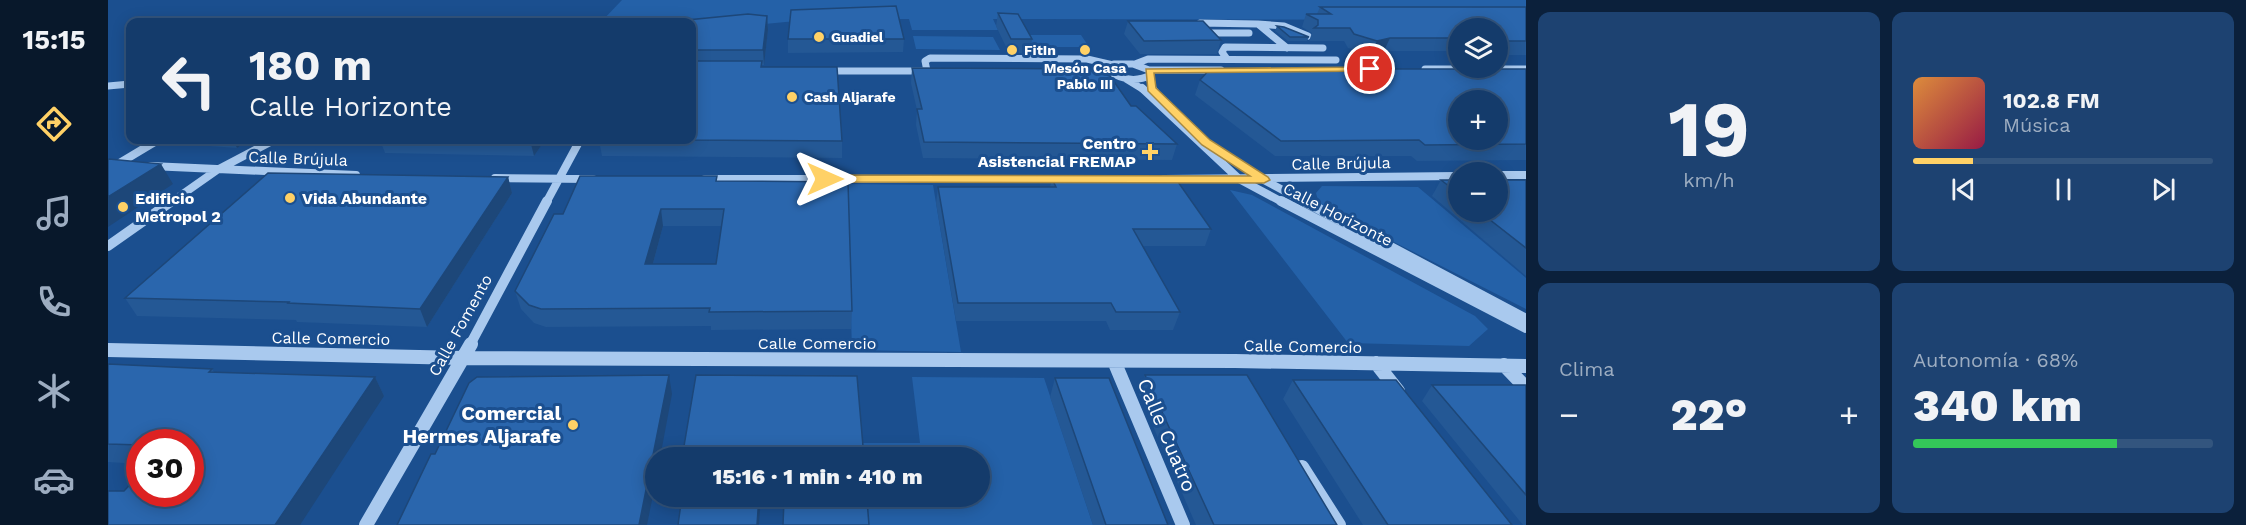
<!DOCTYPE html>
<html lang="es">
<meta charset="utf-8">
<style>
:root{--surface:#143b6b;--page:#1d4271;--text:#f1f3f6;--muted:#9dadc1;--line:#33557e;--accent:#ffd166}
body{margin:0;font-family:"Work Sans",sans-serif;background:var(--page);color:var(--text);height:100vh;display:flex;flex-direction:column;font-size:22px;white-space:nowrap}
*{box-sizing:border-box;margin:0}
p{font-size:20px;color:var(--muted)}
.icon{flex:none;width:33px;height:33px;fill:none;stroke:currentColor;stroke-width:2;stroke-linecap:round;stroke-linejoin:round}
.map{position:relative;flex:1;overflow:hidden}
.details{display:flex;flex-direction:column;gap:12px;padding:12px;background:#0b203b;width:720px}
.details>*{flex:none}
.banner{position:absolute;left:18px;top:18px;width:570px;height:126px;border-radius:12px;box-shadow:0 3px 15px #0003,0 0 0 2px var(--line);background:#143b6b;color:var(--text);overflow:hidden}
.controls{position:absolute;left:1340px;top:18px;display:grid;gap:12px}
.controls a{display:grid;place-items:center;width:60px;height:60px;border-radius:50%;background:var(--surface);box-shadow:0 3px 15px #0003,0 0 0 2px var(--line);font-size:30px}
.speed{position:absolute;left:18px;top:429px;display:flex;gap:12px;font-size:30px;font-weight:700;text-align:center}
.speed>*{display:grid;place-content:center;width:78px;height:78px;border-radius:50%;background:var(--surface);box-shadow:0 3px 15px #0003,0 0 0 2px var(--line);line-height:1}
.speed .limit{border:9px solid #d22;background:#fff;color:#111}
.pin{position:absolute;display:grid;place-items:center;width:51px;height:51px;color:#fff;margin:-26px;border:3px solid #fff;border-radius:50%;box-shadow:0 2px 6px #0007}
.me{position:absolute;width:66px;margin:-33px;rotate:90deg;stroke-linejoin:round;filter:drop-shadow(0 0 4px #0008)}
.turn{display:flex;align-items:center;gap:21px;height:126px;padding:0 24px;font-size:27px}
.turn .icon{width:78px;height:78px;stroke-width:2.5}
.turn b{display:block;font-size:42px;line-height:51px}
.big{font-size:45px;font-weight:800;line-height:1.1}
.details .widget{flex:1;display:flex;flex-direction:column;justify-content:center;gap:9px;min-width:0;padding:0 21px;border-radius:12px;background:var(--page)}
.details .dial{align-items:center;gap:0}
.dial b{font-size:78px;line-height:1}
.song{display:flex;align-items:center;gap:18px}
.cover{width:72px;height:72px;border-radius:9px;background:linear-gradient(135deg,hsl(30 70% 55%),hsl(340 70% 35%))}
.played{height:6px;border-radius:3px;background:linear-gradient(90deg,var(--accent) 20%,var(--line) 20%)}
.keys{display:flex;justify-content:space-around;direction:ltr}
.heat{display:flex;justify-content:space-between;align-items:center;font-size:33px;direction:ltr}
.charge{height:9px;border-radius:4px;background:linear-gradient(90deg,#34c759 68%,var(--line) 0)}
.details .tiles{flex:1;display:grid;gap:12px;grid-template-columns:repeat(2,1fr)}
.trip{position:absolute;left:537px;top:447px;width:345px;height:60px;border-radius:30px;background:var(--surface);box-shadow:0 3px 15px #0003,0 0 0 2px var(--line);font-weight:800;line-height:60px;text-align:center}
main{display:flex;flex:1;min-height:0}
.menu{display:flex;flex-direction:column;width:108px;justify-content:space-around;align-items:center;background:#08182b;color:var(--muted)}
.menu .icon{width:42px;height:42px}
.menu .selected{color:var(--accent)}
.menu b{font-size:27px;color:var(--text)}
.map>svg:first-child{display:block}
.green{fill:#2461a8}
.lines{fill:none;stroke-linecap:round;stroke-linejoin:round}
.minor-far3{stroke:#a9c9ee;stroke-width:7}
.minor-far2{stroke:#a9c9ee;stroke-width:8}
.minor-far1{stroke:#a9c9ee;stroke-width:10}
.minor{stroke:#a9c9ee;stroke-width:14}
.wall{fill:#245895;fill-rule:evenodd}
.shaded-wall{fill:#1d4779}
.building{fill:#2a66ad;stroke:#1d4779;stroke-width:1.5;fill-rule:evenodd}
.route{fill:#ffd166;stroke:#a68842;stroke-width:1.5}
.poi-dot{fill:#ffd166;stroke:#1b4f8f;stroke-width:2}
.labels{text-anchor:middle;stroke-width:6;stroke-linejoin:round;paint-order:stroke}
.far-poi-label{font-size:14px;font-weight:bold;fill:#fff;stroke:#1b4f8f;text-anchor:start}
.poi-label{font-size:16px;font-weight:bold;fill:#fff;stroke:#1b4f8f;text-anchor:start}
.street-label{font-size:16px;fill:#fff;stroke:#1b4f8f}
.near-poi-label{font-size:20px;font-weight:bold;fill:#fff;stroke:#1b4f8f;text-anchor:end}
.near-street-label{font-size:20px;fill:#fff;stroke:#1b4f8f}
</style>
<main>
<nav class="menu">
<b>15:15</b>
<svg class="icon selected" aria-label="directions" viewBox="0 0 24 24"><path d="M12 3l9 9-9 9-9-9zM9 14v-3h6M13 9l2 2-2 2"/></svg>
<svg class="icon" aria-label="music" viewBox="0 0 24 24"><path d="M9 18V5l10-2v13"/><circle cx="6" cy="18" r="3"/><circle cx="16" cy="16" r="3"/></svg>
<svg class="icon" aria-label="phone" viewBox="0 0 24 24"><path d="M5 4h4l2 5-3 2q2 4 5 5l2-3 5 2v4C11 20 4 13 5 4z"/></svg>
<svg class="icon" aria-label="climate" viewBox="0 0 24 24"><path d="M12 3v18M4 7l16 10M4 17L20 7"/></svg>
<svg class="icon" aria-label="car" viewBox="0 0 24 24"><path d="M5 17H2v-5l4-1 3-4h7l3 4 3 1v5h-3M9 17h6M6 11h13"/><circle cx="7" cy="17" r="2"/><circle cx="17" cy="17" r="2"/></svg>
</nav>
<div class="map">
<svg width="1418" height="525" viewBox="0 0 1418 525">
<rect width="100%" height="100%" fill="#1b4f8f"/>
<!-- green -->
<path class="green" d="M514,0h904v20l-533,-1 5,11h-86l-3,-11h-92l-125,12v-9h-91z
M913,35h60l8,12h-61z
M805,36l80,1 7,13 -84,-1z
M739,184l86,1 28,167 -109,-2z
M1214,186l96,1 108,91v31l-207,-105 -3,-11z
M1122,190l22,5 223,121 13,13 -19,17 -121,-3z
M804,377l132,1 49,147h-227l-2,-28 116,-1v-38l-118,-1 -1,-14h59z"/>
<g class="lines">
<!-- minor-far3 -->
<path class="minor-far3" d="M1097,29l-5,-6 58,1
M1102,33h39
M1179,48l-29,-24 26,2 24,10
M1119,59l-5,-7 3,-5 98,1
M1006,64h19l16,6 2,5c-14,7 -29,5 -42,-4z
M1027,64l13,-5 188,1
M1317,69h101
M1041,70h72
M716,71h102
M819,71l-2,-10 5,-3 157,1 26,6
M971,71h30
M1041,77l4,13
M1018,79l18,11
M0,86l22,-2"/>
<!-- minor-far2 -->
<path class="minor-far2" d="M1034,88l97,91 45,24
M1044,88l6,8
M1101,144l55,36 43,23
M42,166l206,9
M0,170l50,-30
M1389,175h29
M387,178l98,1
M597,179h359
M1056,179l294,-3
M62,203l47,-33 57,-30
M438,203l34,-63"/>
<!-- minor-far1 -->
<path class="minor-far1" d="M1173,201l245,127
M1196,201l222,118
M0,246l64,-45
M362,345l77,-144"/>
<!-- minor -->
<path class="minor" d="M0,350l355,8 772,3 291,5
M1006,361l69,164
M1268,363l22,28
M1396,365l22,23
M1194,467l37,58
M258,525l105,-181"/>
</g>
<!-- wall -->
<path class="wall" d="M1212,7h206v48h-29v-27h-39v27l-8,-4h-66l-13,3 -23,-6 -4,-7h-35l3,-8 -10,-6 4,-13h11z
M890,13l34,26 -2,14h-21l-13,-27z
M659,16l1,14 -4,35h-2v2l80,74v17l-240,-2 -3,-16h93v-118z
M1020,21l93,19 -4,14h-77l-16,-20z
M1169,26l32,11 -2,4h-19l-13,-10z
M680,39h116l-1,13 -115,1z
M804,68l219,38 46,38 -5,16 -249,-2 -7,-33 1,-15 -6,-27z
M1418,69v91l-109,1 -6,-5h-136l-80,-61 5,-15z
M71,140h70l-12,8 -56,-4z
M272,140h165l-11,16 -149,-3z
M400,177l4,16 -85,134 -130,-5 -1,-2 -159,-4 -12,-18z
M944,179l159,50 -6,17h-62l37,66 -7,18h-63l-4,-9h-150l-20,-118 2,-16h112z
M1333,180h17v32h39l29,-32v96l-94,-80z
M610,181l134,130 -1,18 -140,1v-4l-165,1 -12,-4 -13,-14 -6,-18 48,-77zM555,226h59l-6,38h-63z
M0,364l104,5 2,3 161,5 9,19 -260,95 66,-49h-50v22l-32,-2z
M1037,375l192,150h-141l-57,-131z
M947,378l113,147h-75l-43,-128z
M1185,380l219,145h-149l-80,-126z
M1324,385h94v140h-3l-101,-124z"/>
<!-- shaded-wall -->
<path class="shaded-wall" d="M659,16l1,14 -4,35 -1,-15z
M1282,38l-6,13 -13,3 6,-13z
M125,140h16l-12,8z
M422,140h15l-11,16z
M53,164l12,20 -65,43v-30z
M400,177l4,16 -85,134 -7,-18z
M553,209l2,17 -15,56 -3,-18z
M561,375l3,19 -12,64h-4v22l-9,45h-8z
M267,377l9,19 -84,129h-25z
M651,496h2l-2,29h-2z"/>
<!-- building -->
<path class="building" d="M788,6l8,33h-116l3,-29z
M1212,7h206v34h-29v-13h-39v10h-68l-13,3 -23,-7 -4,-6h-36l4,-3v-5l-12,-6h25z
M890,13l20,1 14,25h-21z
M640,14l19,2 -4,34h-71v-28h-5v-2z
M1020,21h75l18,19 -77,1z
M1169,26l7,1 25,10h-19z
M584,61h70l-1,6h76l5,74 -159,-1h9z
M804,68l173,1 25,7 21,30h5l41,38 -253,-2 -7,-33h5z
M1102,69h316v75l-101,1 -6,-5 -138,1 -81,-61zM1350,100h39v40h-39z
M1,159l52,5 -53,33v-37z
M160,173l240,4 -88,132 -132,-6 1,-1 -164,-4z
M472,176h137l-1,5 132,1 4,129 -143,1 1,-4 -169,1 -12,-4 -14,-14 39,-77h9zM553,209h63l-8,55h-71z
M944,179h124l35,50h-78l47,83h-64l-5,-9h-153l-20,-116h118z
M1333,180h17v13z
M1389,180h29v68l-46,-36h17z
M0,364l104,5 -3,3 166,5 -100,148h-167v-34h16l16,-17v20h50v-52h-50v3l-32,-1z
M561,375l-30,150h-242l34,-71h4l34,-71 8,-6z
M588,375l161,1 7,82h-182z
M1037,375h102l90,150h-123z
M947,378h54l59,147h-62z
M1185,380h103l116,145h-124z
M1324,385h94v110z
M574,496h77l-2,29h-79z
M676,500h83l2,25h-86z"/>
<!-- route -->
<path class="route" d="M1262,67h3v4l-219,2 2,15 54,52 58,37 2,3 -6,3 -439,-1 -6,-3 6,-4 425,1 -48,-31 -54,-54 -2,-22z"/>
<!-- markers -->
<g class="poi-dot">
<circle cx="711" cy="37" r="6"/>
<circle cx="904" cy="50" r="6"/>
<circle cx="977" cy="50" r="6"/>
<circle cx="684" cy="97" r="6"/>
<path d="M1039 143h6v6h6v6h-6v6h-6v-6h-6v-6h6z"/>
<circle cx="182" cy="198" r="6"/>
<circle cx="15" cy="207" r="6"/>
<circle cx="465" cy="425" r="6"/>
</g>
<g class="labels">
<!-- far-poi labels -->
<g class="far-poi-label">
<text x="723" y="42">Guadiel</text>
<text x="916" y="55">FitIn</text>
<text x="977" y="73" text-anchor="middle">Mesón Casa<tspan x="977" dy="16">Pablo III</tspan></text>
<text x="696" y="102">Cash Aljarafe</text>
</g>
<!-- poi labels -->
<g class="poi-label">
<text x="1028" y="149" text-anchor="end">Centro<tspan x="1028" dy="18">Asistencial FREMAP</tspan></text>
<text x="27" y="204">Edificio<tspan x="27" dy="18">Metropol 2</tspan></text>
<text x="194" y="204">Vida Abundante</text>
</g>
<!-- street labels -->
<g class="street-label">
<text transform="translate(190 158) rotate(2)" y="6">Calle Brújula</text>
<text transform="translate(1233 163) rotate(-1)" y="6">Calle Brújula</text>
<text transform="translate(1230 214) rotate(27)" y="6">Calle Horizonte</text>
<text transform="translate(352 325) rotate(-61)" y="6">Calle Fomento</text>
<text transform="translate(223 338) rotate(1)" y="6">Calle Comercio</text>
<text x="709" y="349">Calle Comercio</text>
<text transform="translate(1195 346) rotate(1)" y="6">Calle Comercio</text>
</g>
<!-- near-poi labels -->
<g class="near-poi-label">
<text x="453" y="420">Comercial<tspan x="453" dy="23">Hermes Aljarafe</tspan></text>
</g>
<!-- near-street labels -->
<g class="near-street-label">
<text transform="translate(1059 435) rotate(67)" y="7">Calle Cuatro</text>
</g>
</g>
</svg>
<div class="controls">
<a><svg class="icon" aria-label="layers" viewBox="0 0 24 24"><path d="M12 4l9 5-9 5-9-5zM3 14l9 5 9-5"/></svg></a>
<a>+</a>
<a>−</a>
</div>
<div class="speed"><div class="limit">30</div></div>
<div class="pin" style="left:1262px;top:69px;background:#d93025"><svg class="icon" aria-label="arrive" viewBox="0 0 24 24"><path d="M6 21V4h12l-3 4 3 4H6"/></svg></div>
<svg class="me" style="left:717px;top:179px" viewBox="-20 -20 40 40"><path d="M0-17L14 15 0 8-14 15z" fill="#ffd166" stroke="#fff" stroke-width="4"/></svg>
<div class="trip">15:16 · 1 min · 410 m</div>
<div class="banner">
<div class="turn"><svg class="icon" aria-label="left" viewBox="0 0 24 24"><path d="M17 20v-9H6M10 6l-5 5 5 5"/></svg><div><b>180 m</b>Calle Horizonte</div></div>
</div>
</div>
<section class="details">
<div class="tiles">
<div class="widget dial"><b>19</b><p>km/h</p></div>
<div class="widget">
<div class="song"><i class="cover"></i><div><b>102.8 FM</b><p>Música</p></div></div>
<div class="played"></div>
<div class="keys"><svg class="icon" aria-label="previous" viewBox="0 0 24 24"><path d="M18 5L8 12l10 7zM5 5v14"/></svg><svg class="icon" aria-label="pause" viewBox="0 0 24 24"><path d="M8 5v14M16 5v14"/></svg><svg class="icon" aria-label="next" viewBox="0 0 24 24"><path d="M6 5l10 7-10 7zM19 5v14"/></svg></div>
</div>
<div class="widget"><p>Clima</p>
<div class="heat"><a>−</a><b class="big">22°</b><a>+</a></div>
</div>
<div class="widget"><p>Autonomía · 68%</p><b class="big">340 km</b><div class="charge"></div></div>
</div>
</section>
</main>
